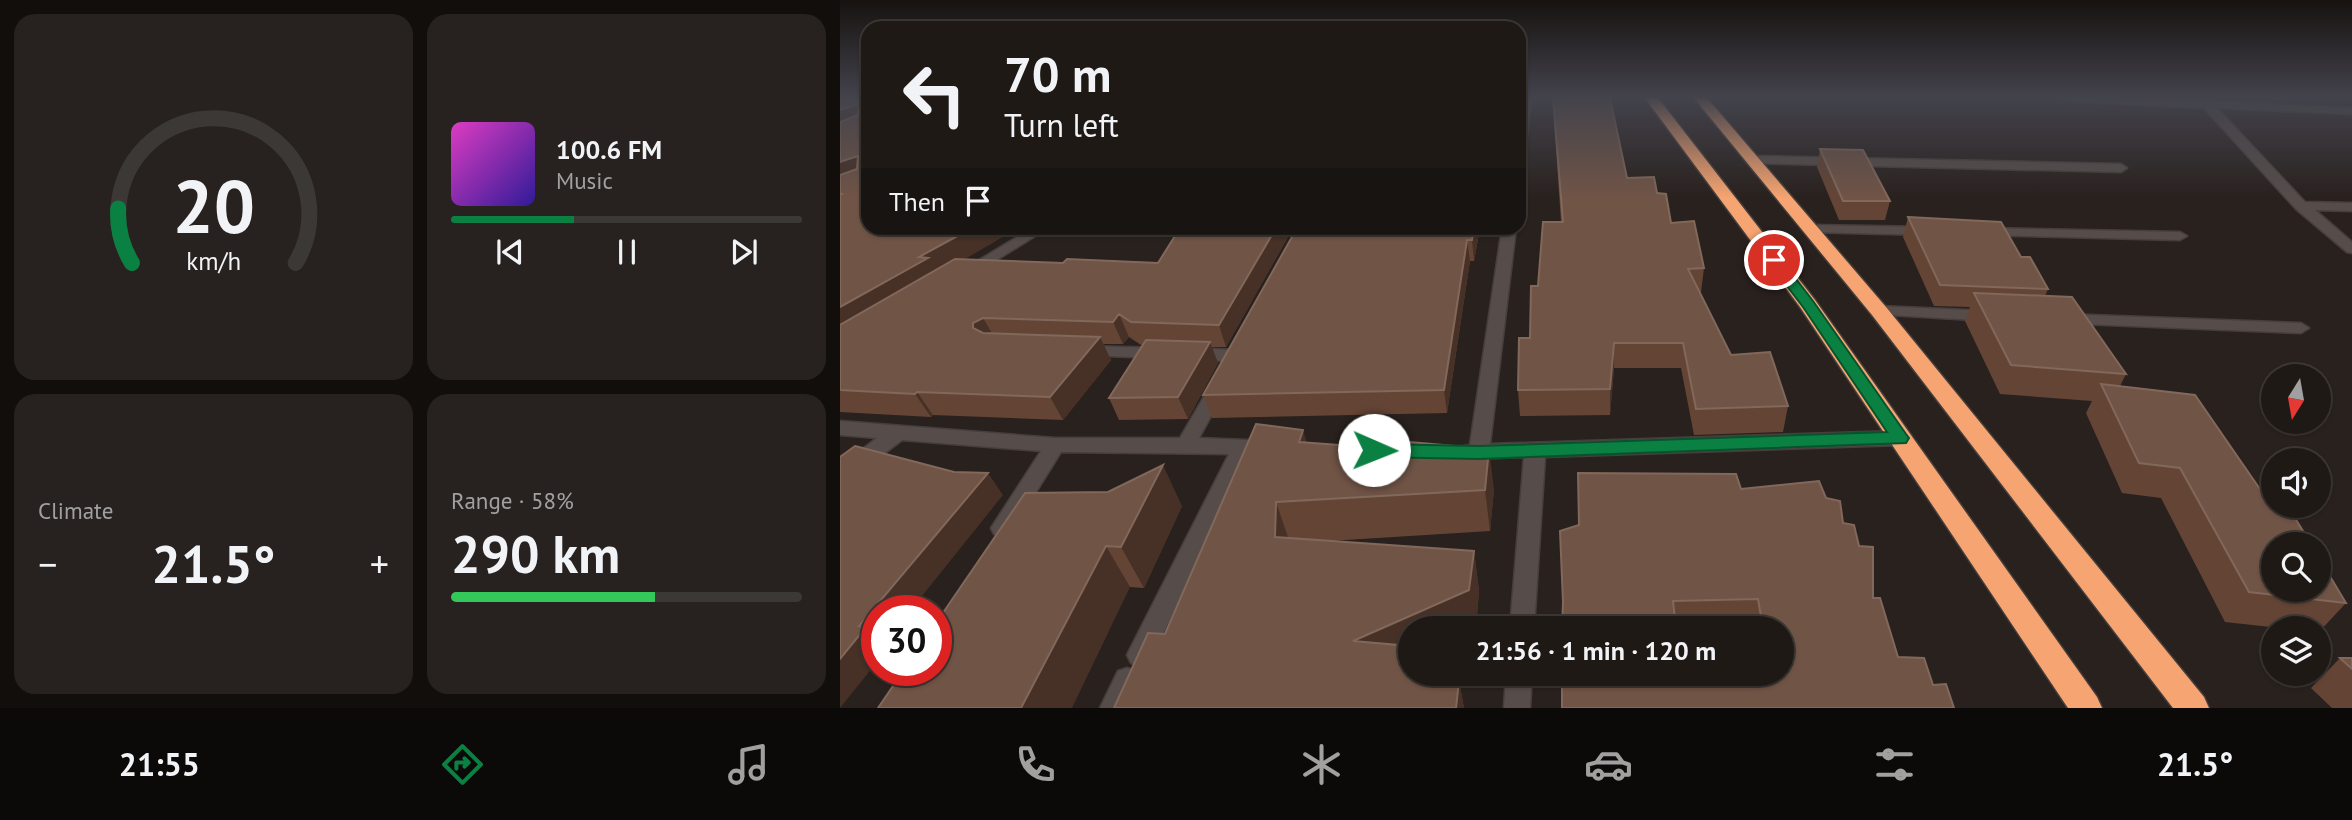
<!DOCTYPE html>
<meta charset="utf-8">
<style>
:root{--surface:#1f1916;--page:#27221f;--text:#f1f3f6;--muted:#a1a0a1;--line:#3c3835;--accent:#0b8043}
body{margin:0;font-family:"PT Sans",sans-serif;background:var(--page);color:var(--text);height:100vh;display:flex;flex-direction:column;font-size:26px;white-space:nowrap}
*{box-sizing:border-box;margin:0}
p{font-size:23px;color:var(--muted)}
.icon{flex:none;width:38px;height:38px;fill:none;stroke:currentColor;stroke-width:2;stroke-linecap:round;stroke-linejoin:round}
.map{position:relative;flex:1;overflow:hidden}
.details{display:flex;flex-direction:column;gap:14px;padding:14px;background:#110e0c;width:840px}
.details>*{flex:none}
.guide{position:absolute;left:21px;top:21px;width:665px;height:214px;border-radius:21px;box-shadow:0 2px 5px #0004,0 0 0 2px var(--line);background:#1f1916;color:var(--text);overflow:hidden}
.needle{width:46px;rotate:191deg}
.tools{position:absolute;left:1421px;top:364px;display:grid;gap:14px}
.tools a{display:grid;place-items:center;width:70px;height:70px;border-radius:50%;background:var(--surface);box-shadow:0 2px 5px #0004,0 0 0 2px var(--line);font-size:35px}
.speed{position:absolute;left:21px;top:595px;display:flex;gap:14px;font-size:35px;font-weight:700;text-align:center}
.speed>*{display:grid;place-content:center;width:91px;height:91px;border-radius:50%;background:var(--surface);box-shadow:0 2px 5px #0004,0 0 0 2px var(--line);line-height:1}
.speed .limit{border:10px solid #d22;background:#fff;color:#111}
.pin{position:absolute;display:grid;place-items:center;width:60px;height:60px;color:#fff;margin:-30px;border:4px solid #fff;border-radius:50%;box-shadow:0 2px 7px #0007}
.me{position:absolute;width:77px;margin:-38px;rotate:91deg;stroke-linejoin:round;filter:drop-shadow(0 0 5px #0008)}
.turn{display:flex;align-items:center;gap:24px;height:147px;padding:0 28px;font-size:32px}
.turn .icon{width:91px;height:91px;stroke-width:2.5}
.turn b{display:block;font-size:49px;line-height:60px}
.then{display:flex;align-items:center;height:66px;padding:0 28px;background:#0003;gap:14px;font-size:26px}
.big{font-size:52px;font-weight:600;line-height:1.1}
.details .widget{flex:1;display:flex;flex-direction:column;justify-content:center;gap:10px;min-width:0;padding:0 24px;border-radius:21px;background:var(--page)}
.details .dial{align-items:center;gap:0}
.dial svg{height:182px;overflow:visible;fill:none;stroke:var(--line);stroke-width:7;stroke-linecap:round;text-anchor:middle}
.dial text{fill:var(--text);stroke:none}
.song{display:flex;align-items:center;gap:21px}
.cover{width:84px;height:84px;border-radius:10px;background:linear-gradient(135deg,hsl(310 70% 55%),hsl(250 70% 35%))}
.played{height:7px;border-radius:4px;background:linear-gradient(90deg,var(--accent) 35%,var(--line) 35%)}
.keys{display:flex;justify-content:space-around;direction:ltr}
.heat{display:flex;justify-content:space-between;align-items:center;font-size:38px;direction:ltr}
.charge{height:10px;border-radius:5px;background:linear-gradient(90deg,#34c759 58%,var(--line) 0)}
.details .tiles{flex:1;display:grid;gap:14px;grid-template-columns:repeat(2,1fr)}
.trip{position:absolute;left:558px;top:616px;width:396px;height:70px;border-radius:35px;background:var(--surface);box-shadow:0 2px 5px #0004,0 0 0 2px var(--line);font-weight:600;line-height:70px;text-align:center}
.menu{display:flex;height:112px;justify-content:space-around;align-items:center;background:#0c0a09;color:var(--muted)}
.menu .icon{width:49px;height:49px}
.menu .on{color:var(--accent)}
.menu b{font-size:32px;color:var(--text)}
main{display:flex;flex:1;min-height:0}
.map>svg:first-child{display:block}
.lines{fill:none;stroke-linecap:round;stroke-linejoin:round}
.minor-casing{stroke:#453e3c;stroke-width:3}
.highway-casing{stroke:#453e3c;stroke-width:3}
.minor{fill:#564d4a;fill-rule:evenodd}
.highway{fill:#f6a471;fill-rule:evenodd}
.wall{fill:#644535}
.shaded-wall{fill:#473025}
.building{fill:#705446;stroke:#81685b;stroke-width:2}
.route{fill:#0b8043;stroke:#07532c;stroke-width:2}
</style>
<main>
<section class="details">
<div class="tiles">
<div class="widget dial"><svg viewBox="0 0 100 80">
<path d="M14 69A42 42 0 1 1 86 69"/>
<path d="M14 69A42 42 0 0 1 8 45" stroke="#0b8043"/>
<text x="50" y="56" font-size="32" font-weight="700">20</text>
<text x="50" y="72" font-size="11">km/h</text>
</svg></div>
<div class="widget">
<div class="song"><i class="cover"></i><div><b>100.6 FM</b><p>Music</p></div></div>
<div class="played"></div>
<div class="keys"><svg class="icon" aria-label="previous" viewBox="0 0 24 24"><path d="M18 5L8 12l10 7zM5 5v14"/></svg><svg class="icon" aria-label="pause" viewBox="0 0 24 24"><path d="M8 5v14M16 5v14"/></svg><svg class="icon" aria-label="next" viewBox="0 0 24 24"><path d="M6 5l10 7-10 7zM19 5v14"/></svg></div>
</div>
<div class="widget"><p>Climate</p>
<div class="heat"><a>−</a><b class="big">21.5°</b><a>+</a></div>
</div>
<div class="widget"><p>Range · 58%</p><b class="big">290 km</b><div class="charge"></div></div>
</div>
</section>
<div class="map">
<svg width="1512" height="708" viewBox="0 0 1512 708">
<rect width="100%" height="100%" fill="#29211e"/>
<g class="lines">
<!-- minor casing -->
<g class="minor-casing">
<path id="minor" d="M680,98h11l-6,56 -6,4z
M1220,98h87l205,10v6l-135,-6 88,94 47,1v8l-37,-1 37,32v11l-5,-1 -51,-43 -92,-101 -139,-7z
M912,156l369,8 6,4 -6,4 -373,-9v-6z
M971,225l117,2 7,4 -7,4 -122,-3 -2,-3z
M192,228h16l-74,46h-10l-3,-3z
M662,228h14l-26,216 410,-13 7,2 3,5 -3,5 -7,2 -355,12 -11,171h-24l14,-171 -58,2 -7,-2 -3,-5 3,-5 11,-2z
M1144,228l196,4 7,4 -7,4 -201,-5 -2,-3z
M1039,306l111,5 8,5 -8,5 -117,-7 -2,-3z
M1224,314l237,9 8,5 -8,5 -243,-10 -2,-4z
M244,346l77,2 9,5 -9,5 -83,-3 -3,-4 3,-4z
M352,348l43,2 9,6 -9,6 -49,-4 -3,-4z
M379,379l9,6 -29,53 71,3 7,2 3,5 -3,5 -28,1 -100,209 -9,3 -9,-3 -4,-8 102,-201 -168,-2 -51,82 -8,3 -8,-3 -3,-6 50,-77 -139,-11 -55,42 -7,3v-19l37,-28 -37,-3v-14l215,17h125l33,-57z
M287,668l9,3 4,9 -13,28h-27l18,-37z
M666,674h26l-2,34h-26z"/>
</g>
<!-- highway casing -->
<g class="highway-casing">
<path id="highway" d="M805,98h13l157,202 282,397 5,11h-34l-268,-401z
M854,98h13l179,209 318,390 5,11h-36l-301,-393z"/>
</g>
<!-- minor -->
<use href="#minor" class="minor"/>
<!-- highway -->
<use href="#highway" class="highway"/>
</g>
<!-- wall -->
<path class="wall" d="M0,98l125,161 98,4h95l135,-35 -67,119h-14l6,16 -30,56 -69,1 -10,-22 34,-53h-2l-12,-8 -6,7h-20l8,16 -48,60 -130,-5 -2,2 -91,-5z
M713,104l74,74 30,15 14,30 33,45 -3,24h-1l31,63 57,51 -5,26 -89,3 -13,-67h-67l-4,47 -90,1 -2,-26 12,-52 8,-52 23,-64z
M980,149l70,52 -5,19h-46l-22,-53z
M1068,217l113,40 27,32 -3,7 81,78 -6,12 153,122 73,95 -27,29v-4h-39l-55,-6 -64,-124 -39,-5 -36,-80 6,-12 -92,-7 -35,-73 5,-14 -36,-1 -31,-69z
M640,228l-6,33h-4l-23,152 -235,5 -9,-23z
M467,443l187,46 -4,42 -161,10 145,10 5,40 -3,37h-66v46h42l1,6 6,1 5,27h-350l51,-74z
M901,489l85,9 17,25 30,75 25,59 35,28 21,23 -272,-24h79l-1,-10h22v-46h-219z
M185,493l157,13 -38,82 -14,-1z
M1500,658h12v50h-20l-21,-20z"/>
<!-- shaded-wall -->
<path class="shaded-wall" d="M19,104l9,15 -28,13v-22z
M18,156l10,16 -28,14v-24z
M132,228h46l-80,47 -98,64v-32l79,-50z
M436,228h17l-67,119 -7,-22z
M634,228h6l-6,33 -2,-21z
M627,240l3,21 -23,152 -3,-23z
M279,314l10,23 -6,7 -10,-22z
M143,318l13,22 -23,-12v-5z
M260,337l11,23 -48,60 -13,-23z
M370,342l8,21 -30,56 -10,-22z
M774,343v25l-4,47v-26z
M77,392l16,23 -2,2 -16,-23z
M463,430l12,40 -16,-28z
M649,449l5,40 -4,42 -5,-41z
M323,465l19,41 -38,82 -23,-41z
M148,473l15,22 -93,116h-33v51l-37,46v-49l19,-33z
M436,502l14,41 -15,-6z
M266,546l24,41 -58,121h-51z
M634,551l5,40 -3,37h-66v32l-57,-19z
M604,674h8l3,15 -12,-10z
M619,681l5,27h-8z"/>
<!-- building -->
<path class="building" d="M0,98h28v130h104l-53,29 9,1 -88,49v-112l2,-1 -2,-1v-18l17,-6 1,-13 -18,6v-40l18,-7 1,-11 -19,6z
M713,98h57l17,80 27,-1 3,16 9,1 5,29 23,-2 10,47 -16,1 43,86 39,-3 18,54 -92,3 -13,-66h-69l-4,46 -92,1 1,-52h11l1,-52h7l5,-64h20z
M980,149l43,1 27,51h-47z
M1068,217l93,5 20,35h9l18,32 -108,-4z
M340,228h96l-57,97 -88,-3 -12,-8 -6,8 -130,-4 -10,5v5l10,5 117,4 -50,60 -133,-5 -2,2 -75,-4v-65l115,-66 108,4 4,-4 91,4z
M457,228h177l-2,12h-5l-23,150 -241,5z
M1134,293l98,4 54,77 -115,-9z
M306,340l64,2 -32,55 -69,1z
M1261,384l94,11 78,113 17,2 21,34h-38v46h46v-32l27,45 -97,-11 -69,-124 -41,-5z
M416,424l47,6 -4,12 54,4 22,-7 114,10 -4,41 -209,12 -1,35 199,14 -5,39 -116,51 57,5v28h34l-1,5 16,2 -3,27h-342l34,-75 17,1z
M15,446l99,26 34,1 -129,153 7,1 -26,32v-202z
M323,465l-42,82 -15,-1 -85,162h-143l26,-38h32v-47l89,-130 83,-1z
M738,473l158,1 5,15 78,-8 7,17 14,3 3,22 11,2 5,21 14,1v51h7l18,59 26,1 9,27 13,-1 8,24h-392v-34h119l1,10 92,-1 -2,-9h10v-46h-19l-5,-29 -85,2 3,27h-114l1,-26 -3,-71 19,-6z
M1500,658h12v11z"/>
<!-- sky -->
<linearGradient id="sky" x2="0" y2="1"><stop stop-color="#171210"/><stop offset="0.49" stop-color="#43434c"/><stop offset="1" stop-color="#43434c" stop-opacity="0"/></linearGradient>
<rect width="1512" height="198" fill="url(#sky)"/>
<!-- route -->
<path class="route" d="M934,256l5,1 34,44 93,133 3,4 -3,5 -427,16 -105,-2 -7,-2 -2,-5 2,-4 7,-2 105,2 408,-14 -84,-125 -36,-47z"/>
</svg>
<div class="tools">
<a><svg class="needle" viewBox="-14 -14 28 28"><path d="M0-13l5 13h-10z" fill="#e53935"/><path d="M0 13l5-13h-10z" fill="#a1a0a1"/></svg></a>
<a><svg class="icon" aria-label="sound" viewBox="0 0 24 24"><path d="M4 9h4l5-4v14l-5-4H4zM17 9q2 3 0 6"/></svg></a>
<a><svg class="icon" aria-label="search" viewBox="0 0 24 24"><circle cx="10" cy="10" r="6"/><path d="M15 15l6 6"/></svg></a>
<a><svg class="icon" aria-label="layers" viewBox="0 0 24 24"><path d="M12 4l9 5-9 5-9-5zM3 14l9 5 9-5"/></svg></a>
</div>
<div class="speed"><div class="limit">30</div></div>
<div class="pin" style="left:934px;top:260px;background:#d93025"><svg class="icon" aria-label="arrive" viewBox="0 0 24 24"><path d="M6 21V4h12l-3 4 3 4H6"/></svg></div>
<svg class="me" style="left:534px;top:450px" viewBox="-20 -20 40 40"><circle r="19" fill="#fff"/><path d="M0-13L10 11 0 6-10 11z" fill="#0b8043"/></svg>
<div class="trip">21:56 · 1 min · 120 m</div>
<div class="guide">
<div class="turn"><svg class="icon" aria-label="left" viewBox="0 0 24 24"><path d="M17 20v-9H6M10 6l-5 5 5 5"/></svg><div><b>70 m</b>Turn left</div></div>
<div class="then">Then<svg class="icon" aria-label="arrive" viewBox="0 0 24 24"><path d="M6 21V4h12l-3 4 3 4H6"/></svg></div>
</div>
</div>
</main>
<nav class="menu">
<b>21:55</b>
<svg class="icon on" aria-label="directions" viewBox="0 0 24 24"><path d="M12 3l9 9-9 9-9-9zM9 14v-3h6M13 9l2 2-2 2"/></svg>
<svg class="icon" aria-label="music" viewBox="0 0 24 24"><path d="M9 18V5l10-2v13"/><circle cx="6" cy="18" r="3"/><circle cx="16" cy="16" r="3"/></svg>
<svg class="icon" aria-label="phone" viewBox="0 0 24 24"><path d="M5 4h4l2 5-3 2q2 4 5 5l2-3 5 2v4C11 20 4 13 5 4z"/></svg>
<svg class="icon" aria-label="climate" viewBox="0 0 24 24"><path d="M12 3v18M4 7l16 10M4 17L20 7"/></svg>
<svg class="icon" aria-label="car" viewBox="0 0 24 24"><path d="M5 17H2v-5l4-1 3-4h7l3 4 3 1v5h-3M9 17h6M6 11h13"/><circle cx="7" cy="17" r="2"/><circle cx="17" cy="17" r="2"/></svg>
<svg class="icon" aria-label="filters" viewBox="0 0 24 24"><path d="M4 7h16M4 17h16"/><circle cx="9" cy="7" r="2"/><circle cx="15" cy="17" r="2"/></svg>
<b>21.5°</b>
</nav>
